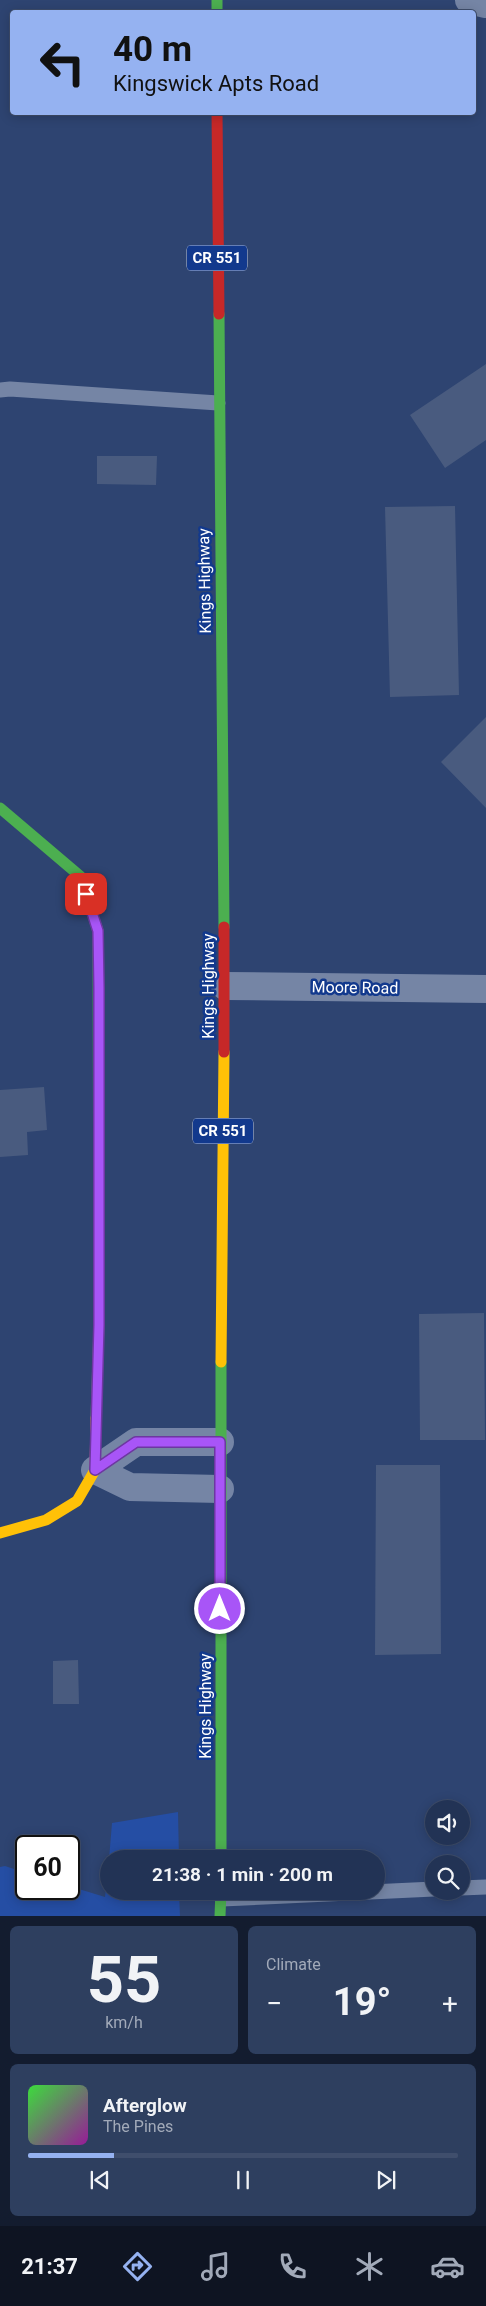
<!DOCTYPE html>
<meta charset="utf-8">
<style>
:root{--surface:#235;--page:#2e3f5f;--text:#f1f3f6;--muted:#a2aab9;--line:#3f4e6c;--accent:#95b2f1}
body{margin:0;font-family:Roboto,sans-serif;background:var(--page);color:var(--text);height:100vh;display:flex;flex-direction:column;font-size:19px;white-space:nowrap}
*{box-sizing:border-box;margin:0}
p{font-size:16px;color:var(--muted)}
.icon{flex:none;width:28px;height:28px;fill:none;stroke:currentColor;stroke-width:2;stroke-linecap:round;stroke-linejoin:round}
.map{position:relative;height:1916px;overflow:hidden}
.panel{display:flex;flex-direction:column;gap:10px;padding:10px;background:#131c2f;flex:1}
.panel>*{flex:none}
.guide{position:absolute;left:10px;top:10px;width:466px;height:105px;border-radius:5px;box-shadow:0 2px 12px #0003,0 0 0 1px var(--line);background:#95b2f1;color:#111;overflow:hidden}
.fabs{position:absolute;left:425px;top:1800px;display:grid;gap:10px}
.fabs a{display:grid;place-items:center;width:45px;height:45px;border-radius:50%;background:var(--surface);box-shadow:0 2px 12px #0003,0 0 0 1px var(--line);font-size:25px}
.speed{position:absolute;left:15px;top:1835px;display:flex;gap:10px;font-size:25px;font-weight:700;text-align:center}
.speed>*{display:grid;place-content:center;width:65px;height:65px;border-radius:50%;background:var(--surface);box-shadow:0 2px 12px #0003,0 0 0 1px var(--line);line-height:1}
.speed .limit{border:2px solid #111;border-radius:8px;background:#fff;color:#111}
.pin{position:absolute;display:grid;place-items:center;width:42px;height:42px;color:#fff;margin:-21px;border-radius:10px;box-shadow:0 2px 8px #0006}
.me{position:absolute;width:55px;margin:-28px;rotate:0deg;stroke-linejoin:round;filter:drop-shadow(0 0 4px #0008)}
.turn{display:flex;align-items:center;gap:18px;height:105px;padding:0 20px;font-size:22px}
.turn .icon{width:65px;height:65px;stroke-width:2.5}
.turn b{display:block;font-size:35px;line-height:42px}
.big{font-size:38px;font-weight:700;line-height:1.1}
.panel .widget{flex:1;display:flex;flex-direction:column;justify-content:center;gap:8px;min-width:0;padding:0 18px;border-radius:8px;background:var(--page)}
.panel .dial{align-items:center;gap:0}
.dial b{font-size:65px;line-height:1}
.song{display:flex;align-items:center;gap:15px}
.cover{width:60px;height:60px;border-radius:8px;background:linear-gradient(135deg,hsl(120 70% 55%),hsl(300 70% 35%))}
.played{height:5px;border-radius:2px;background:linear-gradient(90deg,var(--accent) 20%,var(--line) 20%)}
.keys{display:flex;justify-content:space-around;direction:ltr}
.heat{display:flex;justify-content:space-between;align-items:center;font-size:28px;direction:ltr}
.panel .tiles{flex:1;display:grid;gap:10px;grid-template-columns:1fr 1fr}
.widget:last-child{grid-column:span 2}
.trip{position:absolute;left:100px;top:1850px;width:285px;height:50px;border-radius:25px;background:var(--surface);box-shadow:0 2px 12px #0003,0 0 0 1px var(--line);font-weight:700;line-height:50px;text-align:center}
.tab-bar{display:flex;height:80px;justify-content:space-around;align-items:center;background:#0e1422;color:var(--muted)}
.tab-bar .icon{width:35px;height:35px}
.tab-bar .active{color:var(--accent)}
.tab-bar b{font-size:22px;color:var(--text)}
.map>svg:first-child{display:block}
.green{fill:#254ea4}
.building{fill:#495b7f}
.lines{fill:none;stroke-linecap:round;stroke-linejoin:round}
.lane{stroke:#7585a5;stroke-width:15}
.street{stroke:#7585a5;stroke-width:28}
.fast{stroke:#4caf50;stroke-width:11}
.slow{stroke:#ffc107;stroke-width:11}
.jam{stroke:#c62828;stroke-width:11}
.route-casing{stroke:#6d37a1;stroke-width:12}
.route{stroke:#a855f7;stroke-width:9}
.labels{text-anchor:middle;stroke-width:5;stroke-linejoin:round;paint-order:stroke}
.shield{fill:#12398d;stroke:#b8c4dd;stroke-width:1}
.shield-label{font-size:15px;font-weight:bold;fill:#fff}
.street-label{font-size:16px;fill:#fff;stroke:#12398d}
</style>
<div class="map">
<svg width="486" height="1916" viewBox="0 0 486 1916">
<rect width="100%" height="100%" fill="#2e4471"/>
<!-- green -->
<path class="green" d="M178,1812l1,47h-70l3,-36z
M109,1861v30h70l1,25h-180v-49l5,-1 21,7v16h43v-3l36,11z"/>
<!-- building -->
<path class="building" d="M486,364v76l-41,28 -35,-53z
M97,456h60l-1,29 -59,-1z
M455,506l4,189 -69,2 -5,-190z
M486,717v91l-45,-46z
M44,1087l3,43 -20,2 1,23 -28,2v-67z
M484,1313l1,127h-65l-1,-126z
M376,1465h64l1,189 -66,1z
M78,1660l1,44h-26v-43z"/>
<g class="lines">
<!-- lane -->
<path class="lane" d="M0,390l10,-1 208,14
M461,1888l25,-1
M222,1899l212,-10"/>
<!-- street -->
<path class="street" d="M469,0l17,4
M225,986l261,3
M220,1489l-90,-2 -35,-17 41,-28h84"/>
<!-- fast -->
<path class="fast" d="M217,0v12
M219,314l5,613
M0,808l80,68 18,55 1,394 -3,93
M221,1859v-497
M220,1916l1,-25"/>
<!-- slow -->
<path class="slow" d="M221,1362l3,-310
M0,1533l46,-13 31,-19 18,-31 1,-52"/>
<!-- jam -->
<path class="jam" d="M217,112l2,202
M224,1052v-125"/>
</g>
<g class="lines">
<!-- route casing -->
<g class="route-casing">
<path id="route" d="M86,894l12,37 1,57v337l-4,145 41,-28h84v167"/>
</g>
<!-- route -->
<use href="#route" class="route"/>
</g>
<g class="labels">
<!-- shield labels -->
<g class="shield">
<rect x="187" y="245.5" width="60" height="25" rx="4"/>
<rect x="193" y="1118.5" width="60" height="25" rx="4"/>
</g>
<g class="shield-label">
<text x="217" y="263">CR 551</text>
<text x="223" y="1136">CR 551</text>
</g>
<!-- street labels -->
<g class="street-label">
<text transform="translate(204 581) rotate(-91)" y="6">Kings Highway</text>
<text transform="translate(208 986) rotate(-90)" y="6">Kings Highway</text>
<text transform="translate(355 987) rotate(1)" y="6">Moore Road</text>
<text transform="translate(205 1706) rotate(-90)" y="6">Kings Highway</text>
</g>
</g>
</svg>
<div class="fabs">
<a><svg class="icon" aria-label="sound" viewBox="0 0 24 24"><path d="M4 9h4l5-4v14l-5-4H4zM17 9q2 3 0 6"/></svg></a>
<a><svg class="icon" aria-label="search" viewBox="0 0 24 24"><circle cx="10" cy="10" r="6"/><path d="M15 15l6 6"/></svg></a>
</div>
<div class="speed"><div class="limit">60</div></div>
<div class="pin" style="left:86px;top:894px;background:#d93025"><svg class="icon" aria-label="arrive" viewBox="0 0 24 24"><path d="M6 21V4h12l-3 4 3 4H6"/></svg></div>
<svg class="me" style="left:220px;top:1609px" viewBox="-20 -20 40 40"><circle r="17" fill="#a855f7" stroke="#fff" stroke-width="3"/><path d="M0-11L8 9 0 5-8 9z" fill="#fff"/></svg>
<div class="trip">21:38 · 1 min · 200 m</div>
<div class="guide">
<div class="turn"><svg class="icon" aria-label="left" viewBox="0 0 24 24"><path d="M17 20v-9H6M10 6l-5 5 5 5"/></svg><div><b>40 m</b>Kingswick Apts Road</div></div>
</div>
</div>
<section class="panel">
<div class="tiles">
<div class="widget dial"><b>55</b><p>km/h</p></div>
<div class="widget"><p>Climate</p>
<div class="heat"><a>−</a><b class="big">19°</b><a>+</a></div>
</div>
<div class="widget">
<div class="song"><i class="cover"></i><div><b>Afterglow</b><p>The Pines</p></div></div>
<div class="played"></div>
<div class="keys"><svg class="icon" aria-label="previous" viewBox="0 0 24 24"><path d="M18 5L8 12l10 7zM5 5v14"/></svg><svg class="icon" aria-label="pause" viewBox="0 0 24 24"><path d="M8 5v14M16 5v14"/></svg><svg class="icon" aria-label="next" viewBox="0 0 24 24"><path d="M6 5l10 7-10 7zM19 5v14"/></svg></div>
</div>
</div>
</section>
<nav class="tab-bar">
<b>21:37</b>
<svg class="icon active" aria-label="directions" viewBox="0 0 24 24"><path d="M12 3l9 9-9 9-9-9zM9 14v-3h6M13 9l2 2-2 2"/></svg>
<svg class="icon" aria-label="music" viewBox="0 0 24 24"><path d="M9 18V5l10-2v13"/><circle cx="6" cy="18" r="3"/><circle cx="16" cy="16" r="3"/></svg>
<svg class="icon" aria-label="phone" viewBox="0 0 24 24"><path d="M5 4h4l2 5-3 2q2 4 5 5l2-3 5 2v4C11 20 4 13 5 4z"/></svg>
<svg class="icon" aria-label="climate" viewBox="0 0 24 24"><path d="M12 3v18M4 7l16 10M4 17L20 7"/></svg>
<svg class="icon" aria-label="car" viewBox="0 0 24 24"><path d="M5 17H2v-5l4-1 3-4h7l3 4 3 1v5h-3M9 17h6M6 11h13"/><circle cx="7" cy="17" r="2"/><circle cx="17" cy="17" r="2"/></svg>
</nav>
